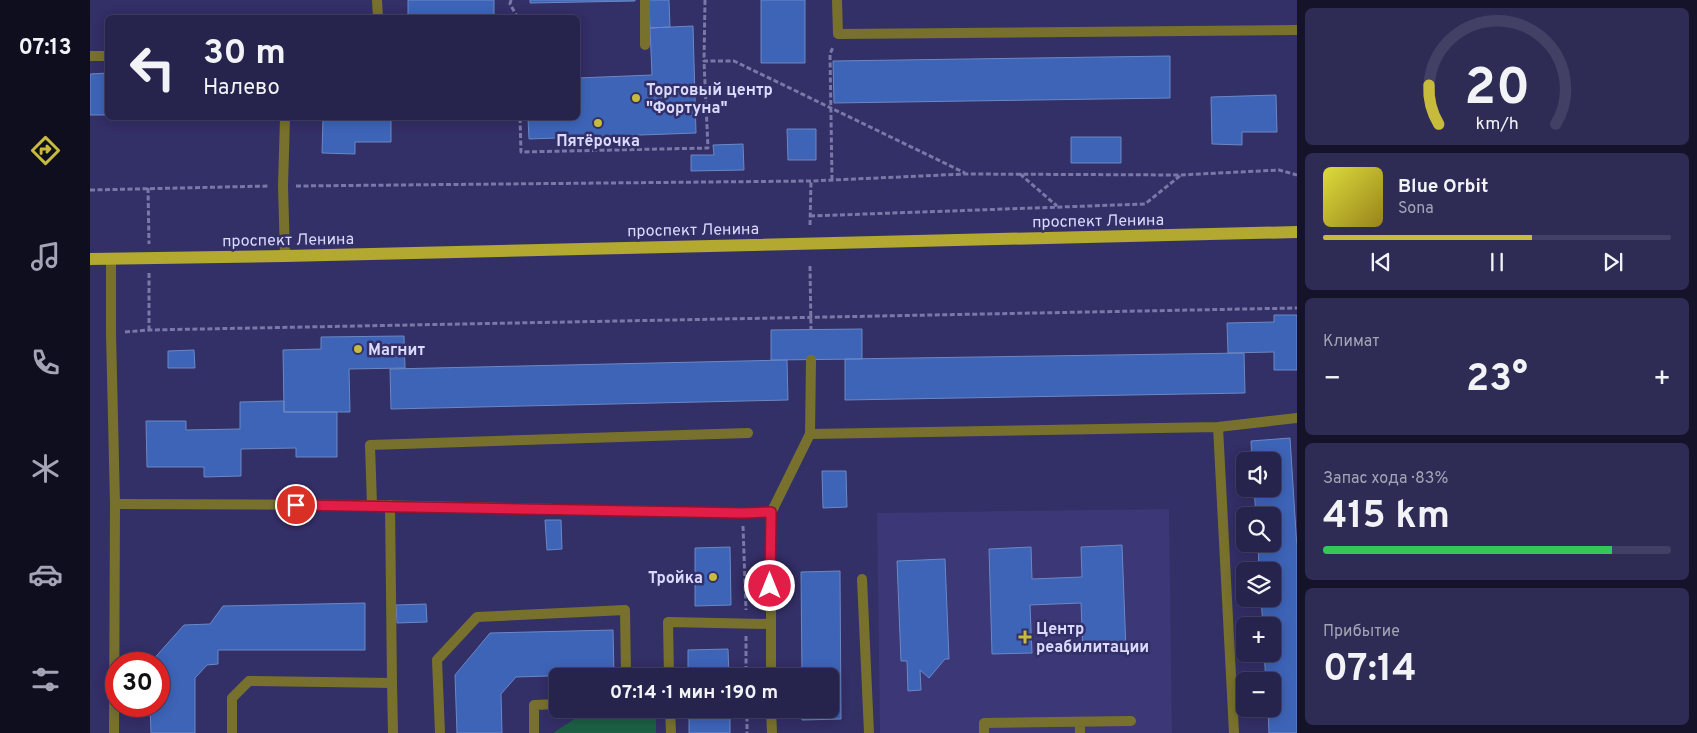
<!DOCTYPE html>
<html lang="ru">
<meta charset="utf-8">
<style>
:root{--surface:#26234d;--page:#2e2b54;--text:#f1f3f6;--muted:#a4a4b6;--line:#424065;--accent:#c7bb3b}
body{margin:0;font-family:Overpass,sans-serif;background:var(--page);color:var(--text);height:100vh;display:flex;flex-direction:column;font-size:19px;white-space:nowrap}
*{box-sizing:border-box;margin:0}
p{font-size:16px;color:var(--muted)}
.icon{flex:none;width:28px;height:28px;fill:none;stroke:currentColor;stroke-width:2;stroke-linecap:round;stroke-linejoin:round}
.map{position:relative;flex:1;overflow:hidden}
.panel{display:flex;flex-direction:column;gap:8px;padding:8px;background:#15132a;width:400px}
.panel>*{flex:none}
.top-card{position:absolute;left:15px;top:15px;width:475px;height:105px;border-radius:8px;box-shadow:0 2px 12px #0003,0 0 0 1px var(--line);background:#26234d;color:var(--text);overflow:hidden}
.controls{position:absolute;left:1146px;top:452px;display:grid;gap:10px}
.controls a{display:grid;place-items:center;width:45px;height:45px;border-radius:8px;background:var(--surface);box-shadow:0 2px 12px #0003,0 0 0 1px var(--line);font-size:25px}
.speed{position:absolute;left:15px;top:652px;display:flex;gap:10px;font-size:25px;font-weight:700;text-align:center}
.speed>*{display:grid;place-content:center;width:65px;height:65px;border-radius:50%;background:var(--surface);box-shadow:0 2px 12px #0003,0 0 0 1px var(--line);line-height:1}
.speed .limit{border:8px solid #d22;background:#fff;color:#111}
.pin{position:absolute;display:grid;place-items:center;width:42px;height:42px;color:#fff;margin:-21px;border:2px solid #fff;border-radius:50%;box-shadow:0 1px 5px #0007}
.me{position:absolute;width:55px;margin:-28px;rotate:0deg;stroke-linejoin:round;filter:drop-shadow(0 0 4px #0008)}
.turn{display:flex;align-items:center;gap:18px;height:105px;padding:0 15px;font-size:22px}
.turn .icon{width:65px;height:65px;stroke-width:2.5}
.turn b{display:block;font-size:35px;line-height:42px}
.big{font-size:38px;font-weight:700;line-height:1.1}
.panel .tile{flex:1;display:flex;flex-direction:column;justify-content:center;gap:8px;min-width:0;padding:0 18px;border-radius:8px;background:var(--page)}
.panel .dial{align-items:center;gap:0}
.dial svg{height:130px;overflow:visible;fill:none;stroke:var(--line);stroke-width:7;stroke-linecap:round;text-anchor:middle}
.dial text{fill:var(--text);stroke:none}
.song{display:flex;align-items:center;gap:15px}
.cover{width:60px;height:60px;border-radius:8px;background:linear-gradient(135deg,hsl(60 70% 55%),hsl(50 70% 35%))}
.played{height:5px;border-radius:2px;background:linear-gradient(90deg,var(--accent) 60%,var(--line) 60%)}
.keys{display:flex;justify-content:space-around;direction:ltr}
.heat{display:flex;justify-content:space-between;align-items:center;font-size:28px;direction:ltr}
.charge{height:8px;border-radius:4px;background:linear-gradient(90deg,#34c759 83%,var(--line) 0)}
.trip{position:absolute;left:459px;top:668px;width:290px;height:50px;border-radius:8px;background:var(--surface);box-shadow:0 2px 12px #0003,0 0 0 1px var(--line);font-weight:700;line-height:50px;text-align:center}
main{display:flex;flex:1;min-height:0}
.menu{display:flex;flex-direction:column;width:90px;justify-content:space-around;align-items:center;background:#0f0e1f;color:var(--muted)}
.menu .icon{width:35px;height:35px}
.menu .selected{color:var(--accent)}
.menu b{font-size:22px;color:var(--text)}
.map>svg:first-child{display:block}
.built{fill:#3c3776}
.green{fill:#1c5f45}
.building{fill:#3e64b8;stroke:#6b88c3}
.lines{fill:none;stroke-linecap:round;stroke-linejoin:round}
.path{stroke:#7978a7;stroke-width:3;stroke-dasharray:5 2.5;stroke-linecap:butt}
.service{stroke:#78712d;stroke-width:10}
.minor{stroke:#78712d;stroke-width:10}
.tertiary{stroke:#78712d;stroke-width:10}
.primary{stroke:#b3a830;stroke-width:12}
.route-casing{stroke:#92132f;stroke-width:12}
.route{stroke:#e11d48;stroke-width:9}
.poi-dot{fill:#c7bb3b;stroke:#332f67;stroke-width:2}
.labels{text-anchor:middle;stroke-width:5;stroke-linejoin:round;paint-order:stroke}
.poi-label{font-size:16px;font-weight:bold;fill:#dadbfe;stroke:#332f67;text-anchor:start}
.street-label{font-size:16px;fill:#dadbfe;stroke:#332f67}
</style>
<main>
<nav class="menu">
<b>07:13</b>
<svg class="icon selected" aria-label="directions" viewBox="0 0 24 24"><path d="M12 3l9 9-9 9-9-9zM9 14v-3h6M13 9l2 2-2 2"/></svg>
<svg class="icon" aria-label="music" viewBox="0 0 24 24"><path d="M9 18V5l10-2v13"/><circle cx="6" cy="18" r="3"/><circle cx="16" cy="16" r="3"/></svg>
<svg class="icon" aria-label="phone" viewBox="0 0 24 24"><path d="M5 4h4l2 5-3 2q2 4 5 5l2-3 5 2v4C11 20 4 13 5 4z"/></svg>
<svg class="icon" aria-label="climate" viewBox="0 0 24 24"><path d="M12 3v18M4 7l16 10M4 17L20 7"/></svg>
<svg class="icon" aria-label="car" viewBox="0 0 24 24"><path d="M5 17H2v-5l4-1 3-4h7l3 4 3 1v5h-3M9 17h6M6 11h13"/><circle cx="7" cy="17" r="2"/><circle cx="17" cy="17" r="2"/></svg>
<svg class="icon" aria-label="filters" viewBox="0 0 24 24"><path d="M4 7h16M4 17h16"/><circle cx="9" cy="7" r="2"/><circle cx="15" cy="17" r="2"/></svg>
</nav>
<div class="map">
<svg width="1207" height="733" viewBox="0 0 1207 733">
<rect width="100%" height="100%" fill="#332f67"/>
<!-- built -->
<path class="built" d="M1079,509l3,224h-292l-3,-220z"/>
<!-- green -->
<path class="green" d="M566,709v24h-103l23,-15z"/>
<!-- building -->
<path class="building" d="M318,0h86v18h-86z
M440,0h105v1l-105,2z
M559,0h20l1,27 -20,1z
M671,0h44v63h-44z
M603,26l3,107 -167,6 -1,-21h50v-40l74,-3 -2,-47z
M1080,56v42l-336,5 -1,-42z
M18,73v42h-18v-41z
M1186,95l1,37h-35v13l-30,-1 -1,-47z
M233,118h68v24h-36v12l-33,-1z
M697,129h29v31h-28z
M981,137h50v26h-50z
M653,144l1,26 -53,1v-16h23l-1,-10z
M1184,315h23v55h-23v-18l-46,1 -1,-30 47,-1z
M772,329v30l-91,1v-30z
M314,336l1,32 -56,1 1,43h-66l-1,-62 38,-1v-12z
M104,350l1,18h-27v-17z
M1154,353l1,40 -400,7v-41z
M697,360l1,40 -397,9 -1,-40z
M194,401v11h53v45h-41v-9l-55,1v27l-37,1v-10h-57l-1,-46h40v9l54,-1v-27z
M1200,438l7,110v185h-28l-1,-24h4v-28h-6l-2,-27h8v-28h-9l-2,-27h11v-28h-13l-1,-27h14v-28h-16l-2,-27h18v-28h-20l-1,-20z
M732,471h24l1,36 -24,1z
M455,520h16l1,29 -15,1z
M1032,545l4,106 -43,2 -2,-50 -51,2 2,48 -40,1 -3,-105 42,-2 1,32 50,-2 -1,-30z
M640,547l1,58 -36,1v-58z
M855,559l4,100h-4l-16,19 -9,-8 1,20 -13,1 -1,-30h-6l-4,-100z
M750,571l1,148 -39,1v-11h28v-33h-28l-1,-104z
M275,603v47h-147v14l-11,1 -12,13v55h-44l-1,-27h9v-42l-9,-1 34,-38 26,-1 13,-18z
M336,604l1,18 -30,1 -1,-18z
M523,630l1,44 -98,3 -15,17 1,39h-45l-2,-58 35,-42z
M638,649l1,27h-41v-26z
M599,709h41v24h-41z"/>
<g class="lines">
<!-- path -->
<path class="path" d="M421,0l-1,4 8,14
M615,0l-1,61h30l231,112
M430,118l1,34 187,-4 -4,-87
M930,174l37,32
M742,180l-2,-126 3,-7
M206,186l515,-5 154,-7 216,1 98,-5 18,5
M58,188l1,56
M0,190l179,-4
M720,216l335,-12 36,-29
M720,225l1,-44
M720,266l1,64
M59,273v57
M35,332l24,-2 1148,-22
M653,526l3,84
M656,636v40
M657,709v24"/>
<!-- service -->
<path class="service" d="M287,0l1,18
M555,0v45
M747,0l1,34 459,-4
M0,56h18
M195,118l-2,68 2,70
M1128,427l16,306
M720,434l1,-74
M25,504l257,1 371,8h28l39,-79 408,-7 79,-9
M282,505l-2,-60 378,-12
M300,505l2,178
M772,579l7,154
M579,676l-1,-54 102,2
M580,709l1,24
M990,722v11
M142,733v-35l17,-17 143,2 1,50
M350,733l-3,-73 40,-43 148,-7 1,66
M444,733v-28l24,-1
M894,733v-10l147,-2"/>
<!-- minor -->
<path class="minor" d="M681,513v163
M681,709l1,24"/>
<!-- tertiary -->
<path class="tertiary" d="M21,258v75l4,171 -1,229"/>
<!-- primary -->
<path class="primary" d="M0,259l195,-3 1012,-24"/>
</g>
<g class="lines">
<!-- route casing -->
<g class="route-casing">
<path id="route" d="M206,505l447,8 28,-1 -1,74"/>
</g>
<!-- route -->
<use href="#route" class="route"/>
</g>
<!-- markers -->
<g class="poi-dot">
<circle cx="546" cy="98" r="5"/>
<circle cx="508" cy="123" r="5"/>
<circle cx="268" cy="349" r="5"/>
<circle cx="623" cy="577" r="5"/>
<path d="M932.5 629.5h5v5h5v5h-5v5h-5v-5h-5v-5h5z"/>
</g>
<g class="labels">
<!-- poi labels -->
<g class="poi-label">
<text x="556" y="95">Торговый центр<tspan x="556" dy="18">"Фортуна"</tspan></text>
<text x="508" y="146" text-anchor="middle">Пятёрочка</text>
<text x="278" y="355">Магнит</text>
<text x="613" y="583" text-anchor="end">Тройка</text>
<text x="946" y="634">Центр<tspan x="946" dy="18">реабилитации</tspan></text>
</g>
<!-- street labels -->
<g class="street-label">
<text transform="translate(1008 220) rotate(-1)" y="6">проспект Ленина</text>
<text transform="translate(603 229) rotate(-1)" y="6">проспект Ленина</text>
<text transform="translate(198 239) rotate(-1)" y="6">проспект Ленина</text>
</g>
</g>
</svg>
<div class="controls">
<a><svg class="icon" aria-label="sound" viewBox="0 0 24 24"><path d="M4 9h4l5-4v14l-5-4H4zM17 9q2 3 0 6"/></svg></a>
<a><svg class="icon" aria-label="search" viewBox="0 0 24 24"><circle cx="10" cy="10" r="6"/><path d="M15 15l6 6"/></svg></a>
<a><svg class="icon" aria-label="layers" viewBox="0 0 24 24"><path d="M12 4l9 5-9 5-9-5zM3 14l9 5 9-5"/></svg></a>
<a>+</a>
<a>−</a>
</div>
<div class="speed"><div class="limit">30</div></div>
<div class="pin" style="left:206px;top:505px;background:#d93025"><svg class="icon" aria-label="arrive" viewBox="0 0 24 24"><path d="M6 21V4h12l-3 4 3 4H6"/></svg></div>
<svg class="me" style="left:680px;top:586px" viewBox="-20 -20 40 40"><circle r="17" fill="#e11d48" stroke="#fff" stroke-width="3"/><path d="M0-11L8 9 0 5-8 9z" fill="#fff"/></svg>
<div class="trip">07:14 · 1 мин · 190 m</div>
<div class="top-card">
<div class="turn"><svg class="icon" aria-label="left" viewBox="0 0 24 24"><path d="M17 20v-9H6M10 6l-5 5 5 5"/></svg><div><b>30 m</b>Налево</div></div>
</div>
</div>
<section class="panel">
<div class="tile dial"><svg viewBox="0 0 100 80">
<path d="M14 69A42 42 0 1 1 86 69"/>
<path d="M14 69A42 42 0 0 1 8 45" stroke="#c7bb3b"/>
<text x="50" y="56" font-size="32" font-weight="700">20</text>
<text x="50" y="72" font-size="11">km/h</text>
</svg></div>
<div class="tile">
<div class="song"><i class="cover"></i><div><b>Blue Orbit</b><p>Sona</p></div></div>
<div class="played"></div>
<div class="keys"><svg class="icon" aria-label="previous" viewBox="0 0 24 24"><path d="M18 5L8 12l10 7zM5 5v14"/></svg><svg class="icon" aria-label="pause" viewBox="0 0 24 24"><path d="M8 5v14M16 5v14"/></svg><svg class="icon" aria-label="next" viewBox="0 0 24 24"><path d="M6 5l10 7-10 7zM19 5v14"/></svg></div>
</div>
<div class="tile"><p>Климат</p>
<div class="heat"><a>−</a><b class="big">23°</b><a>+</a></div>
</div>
<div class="tile"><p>Запас хода · 83%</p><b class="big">415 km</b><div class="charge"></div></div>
<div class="tile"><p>Прибытие</p><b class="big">07:14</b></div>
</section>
</main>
